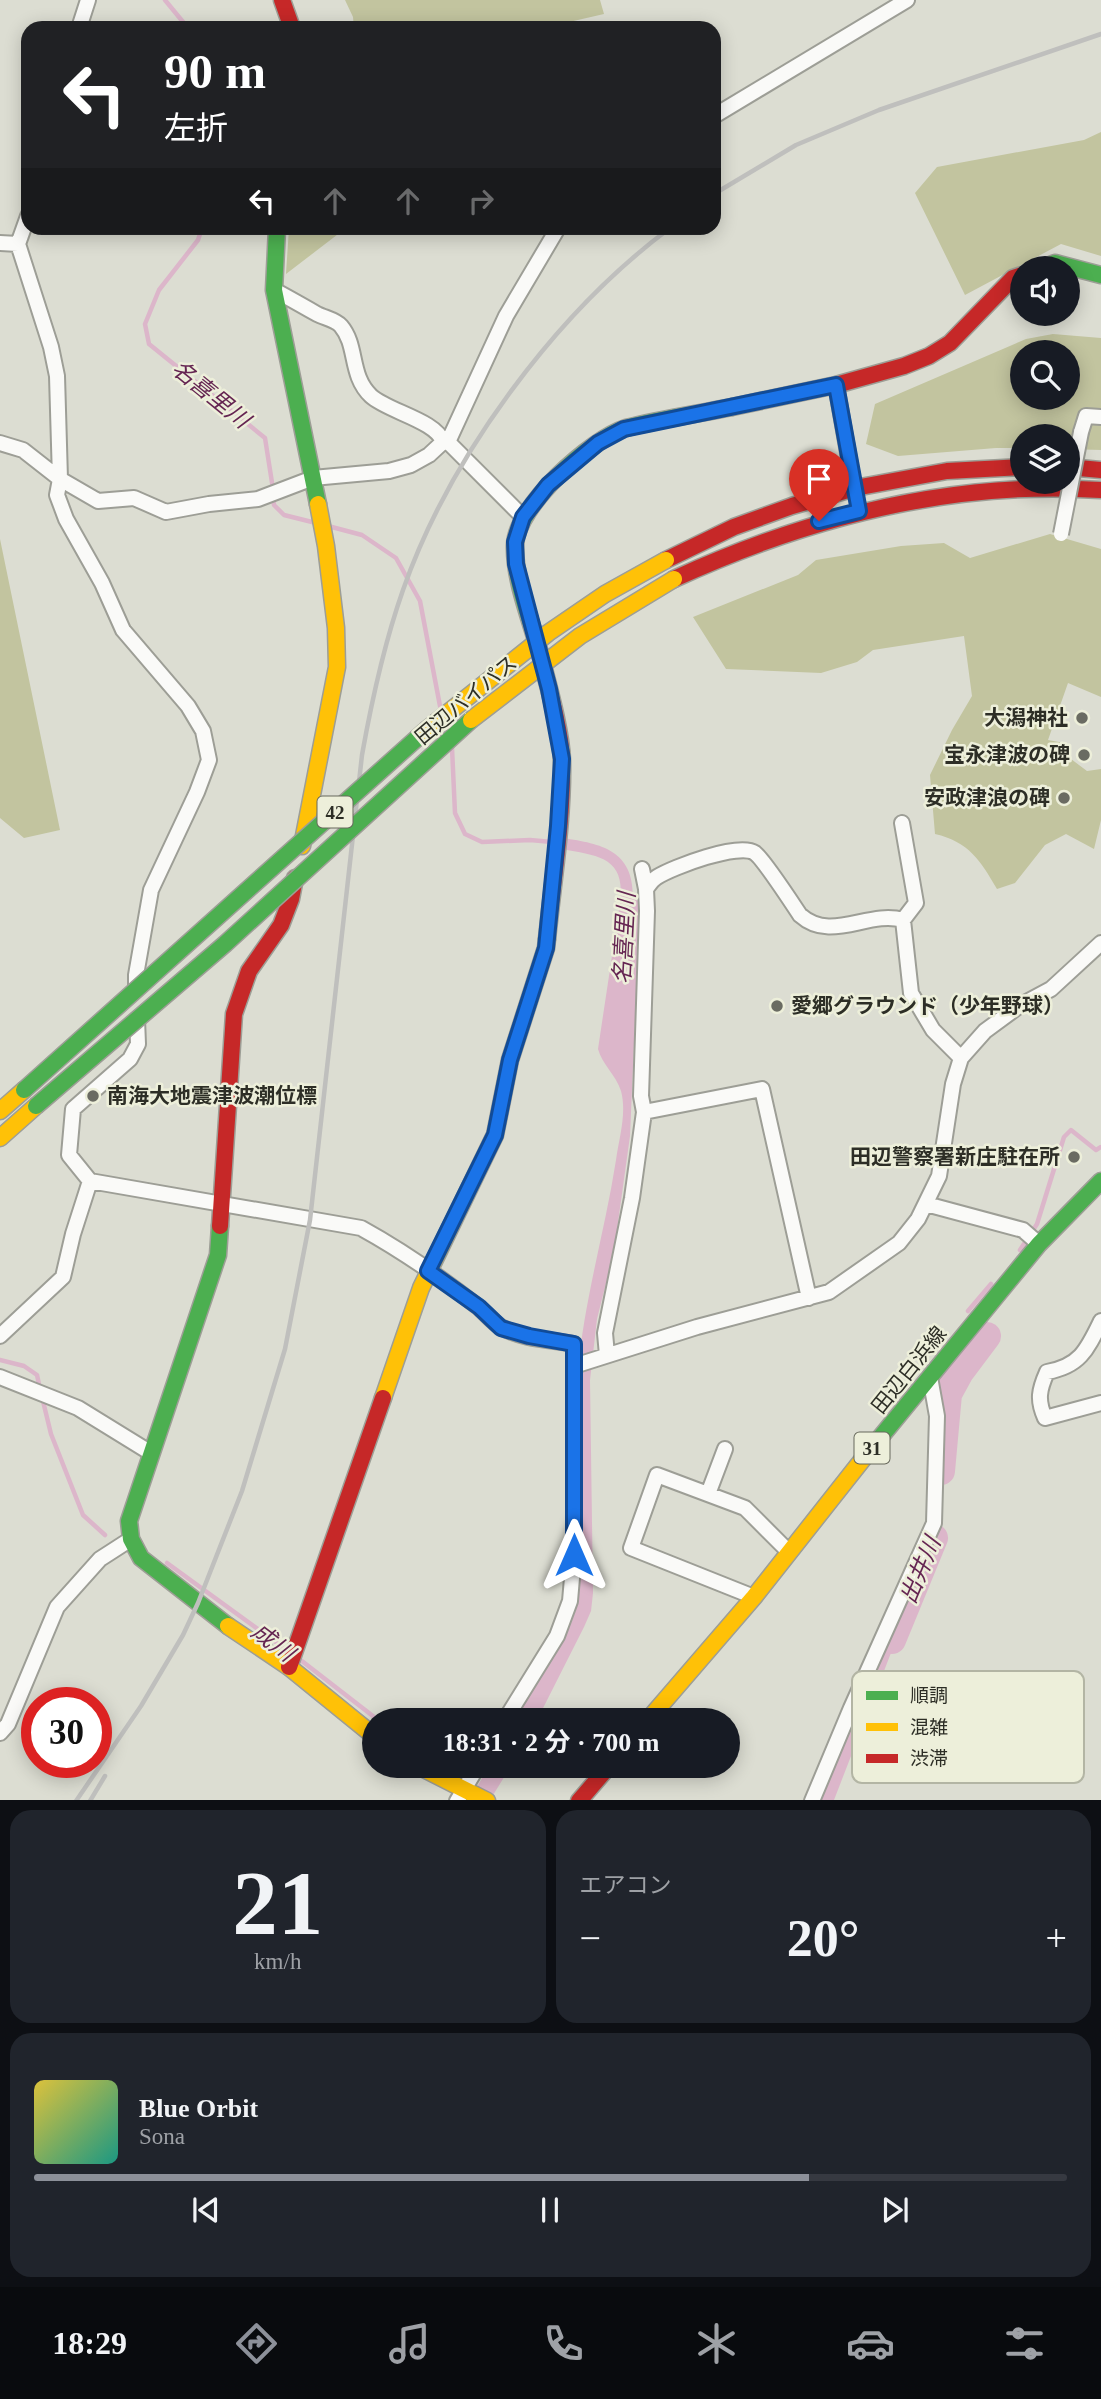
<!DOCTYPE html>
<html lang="ja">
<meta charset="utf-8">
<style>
:root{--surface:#171b24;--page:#20242c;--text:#f1f3f6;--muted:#9ea1a6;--line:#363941;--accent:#8c9099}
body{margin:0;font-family:"Times New Roman","Noto Sans JP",serif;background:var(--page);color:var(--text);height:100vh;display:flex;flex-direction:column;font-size:26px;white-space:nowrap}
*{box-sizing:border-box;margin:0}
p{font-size:23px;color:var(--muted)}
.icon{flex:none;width:38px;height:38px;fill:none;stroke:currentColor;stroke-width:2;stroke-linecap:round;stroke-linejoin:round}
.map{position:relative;height:1800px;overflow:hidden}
.side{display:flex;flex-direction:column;gap:10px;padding:10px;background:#0d0f14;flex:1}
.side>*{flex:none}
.top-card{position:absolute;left:21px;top:21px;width:700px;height:214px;border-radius:21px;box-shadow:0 4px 18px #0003;background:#202124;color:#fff;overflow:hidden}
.controls{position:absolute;left:1010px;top:256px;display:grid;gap:14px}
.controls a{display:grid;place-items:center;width:70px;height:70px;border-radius:50%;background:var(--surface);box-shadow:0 4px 18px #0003;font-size:35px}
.speed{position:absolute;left:21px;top:1687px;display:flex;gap:14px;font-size:35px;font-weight:700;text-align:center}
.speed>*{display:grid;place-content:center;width:91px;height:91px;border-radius:50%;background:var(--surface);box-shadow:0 4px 18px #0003;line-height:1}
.speed .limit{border:10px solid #d22;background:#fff;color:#111}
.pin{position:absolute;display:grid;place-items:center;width:60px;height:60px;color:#fff;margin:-72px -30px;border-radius:50% 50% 50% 0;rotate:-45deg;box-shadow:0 0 7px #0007}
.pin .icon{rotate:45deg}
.me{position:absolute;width:77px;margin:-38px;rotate:0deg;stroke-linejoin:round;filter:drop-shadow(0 0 5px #0008)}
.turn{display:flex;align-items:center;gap:24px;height:147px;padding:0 28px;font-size:32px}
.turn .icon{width:91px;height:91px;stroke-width:2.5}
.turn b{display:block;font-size:49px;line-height:60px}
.lanes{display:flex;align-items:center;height:66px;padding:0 28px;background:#0003;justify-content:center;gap:35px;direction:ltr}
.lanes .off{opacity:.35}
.big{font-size:52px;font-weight:700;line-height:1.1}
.side .card{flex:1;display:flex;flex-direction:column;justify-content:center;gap:10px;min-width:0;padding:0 24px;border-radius:21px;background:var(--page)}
.side .dial{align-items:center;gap:0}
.dial b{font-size:91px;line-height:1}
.song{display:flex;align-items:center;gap:21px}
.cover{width:84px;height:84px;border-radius:10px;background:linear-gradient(135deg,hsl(50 70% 55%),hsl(170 70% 35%))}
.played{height:7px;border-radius:4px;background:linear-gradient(90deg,var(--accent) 75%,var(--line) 75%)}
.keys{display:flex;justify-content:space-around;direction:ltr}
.heat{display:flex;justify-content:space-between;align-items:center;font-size:38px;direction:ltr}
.side .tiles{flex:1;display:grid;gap:10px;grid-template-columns:1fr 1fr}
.card:last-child{grid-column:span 2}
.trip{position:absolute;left:362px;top:1708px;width:378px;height:70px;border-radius:35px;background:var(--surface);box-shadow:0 4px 18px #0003;font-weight:700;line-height:70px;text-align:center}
.dock{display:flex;height:112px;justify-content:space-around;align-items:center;background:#090b0e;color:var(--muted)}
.dock .icon{width:49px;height:49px}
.dock .on{color:var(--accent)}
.dock b{font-size:32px;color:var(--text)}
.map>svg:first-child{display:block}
.forest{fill:#c2c49f;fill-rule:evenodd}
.water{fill:#dcb6ca}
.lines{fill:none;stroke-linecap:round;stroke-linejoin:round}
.stream{stroke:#dcb6ca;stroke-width:4.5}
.river{stroke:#dcb6ca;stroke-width:28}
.street-casing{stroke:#9d9e96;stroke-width:18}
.fast-casing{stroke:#9d9e96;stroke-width:19}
.slow-casing{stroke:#9d9e96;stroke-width:19}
.jam-casing{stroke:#9d9e96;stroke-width:19}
.street{stroke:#fafaf8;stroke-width:14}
.fast{stroke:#4caf50;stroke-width:16}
.slow{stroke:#ffc107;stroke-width:16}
.jam{stroke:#c62828;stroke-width:16}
.rail{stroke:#bfbfbd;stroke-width:4.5}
.street-bridge-casing{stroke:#9d9e96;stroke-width:18;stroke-linecap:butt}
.fast-bridge-casing{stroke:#9d9e96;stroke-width:19;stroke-linecap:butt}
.slow-bridge-casing{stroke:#9d9e96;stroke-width:19;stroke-linecap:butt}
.street-bridge{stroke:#fafaf8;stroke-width:14}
.fast-bridge{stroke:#4caf50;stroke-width:16}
.slow-bridge{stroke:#ffc107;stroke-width:16}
.route-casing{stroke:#114b97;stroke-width:18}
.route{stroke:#1a73e8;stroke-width:12}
.poi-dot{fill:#6a6b62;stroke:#edefda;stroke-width:2.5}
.labels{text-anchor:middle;stroke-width:5;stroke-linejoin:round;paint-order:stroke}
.shield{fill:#edefda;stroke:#67685c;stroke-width:2}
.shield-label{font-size:19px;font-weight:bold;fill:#2d2e26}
.street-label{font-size:21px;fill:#2d2e26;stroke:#edefda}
.poi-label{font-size:21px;font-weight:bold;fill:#2d2e26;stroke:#edefda;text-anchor:end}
.water-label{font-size:23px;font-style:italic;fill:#652552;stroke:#edefda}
.key{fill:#edefda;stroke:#b3b5a4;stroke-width:2}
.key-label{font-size:19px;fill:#2d2e26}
</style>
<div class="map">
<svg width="1101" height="1801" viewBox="0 0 1101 1801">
<rect width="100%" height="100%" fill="#dcddd2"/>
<!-- forest -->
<path class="forest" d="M345,0h255l4,14 -61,14h-189l-1,-11z
M1101,132v124l-40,-12 -96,51 -50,-102 22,-26 147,-27z
M289,228h57l-60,46z
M1053,334l48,4v112l-33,-1v-13h-46v12h-26l-98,8 -32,-12 9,-40 151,-65zM1022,352h46v45h-46z
M1050,534l51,15v148l-33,-14 -20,57 16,3 3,13 20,15 14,-2v51l-7,29 -28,-15 -21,11 -30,38 -18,6c-17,-29 -28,-47 -62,-55l-5,-59 22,-45 20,-34 -8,-60 -91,14 -16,12 -36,11 -95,-4 -33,-52 105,-42 18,-15 85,-14 43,-3 26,15z
M0,539l60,291 -36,8 -24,-20z"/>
<!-- water -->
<path class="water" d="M563,838c39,6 70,12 70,59l7,6 -10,233 -16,115 -17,68 -7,61 3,213 -2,18 -7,16 -47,93h-22l57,-99 7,-21 -1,-229c6,-71 27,-140 38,-211 3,-22 11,-47 5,-69 -5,-16 -19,-27 -23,-42l22,-146c6,-46 -21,-47 -58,-54z
M903,1603l5,6 -74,191 -18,1z
M489,1766h22l-21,34 -21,1z"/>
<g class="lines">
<!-- stream -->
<path class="stream" d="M165,0l23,28
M202,228l-4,12 -39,50 -14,34 4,20 116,94 8,51
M273,498l1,7 10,10 32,8
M328,526l34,9 34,23 24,43 20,105
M452,748l3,65 10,21 17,8 48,-2 22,2
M1020,1250l17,-26 27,-87 7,-7 25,20 5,-3
M968,1311l23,-27
M0,1360l24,6 13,9 3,14
M42,1397l9,37 32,81 22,20
M167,1563l121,88
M298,1658l80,62"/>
<!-- river -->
<path class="river" d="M941,1471l7,-77 12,-22 27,-36
M892,1640l42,-102"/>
<!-- street casing -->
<g class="street-casing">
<path id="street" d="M79,28l9,-28
M714,116l193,-116
M28,216l-10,28 33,103 6,29 3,103 -3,16 9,24 36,64 21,47 65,76 15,25 6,29 -12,32 -46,98 -15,85v14
M0,243l18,1
M274,290c15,8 29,16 43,24 8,4 19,6 24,12 17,20 8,49 30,70 16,15 66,25 72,46
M836,385l19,108
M1081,432l5,-16 15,1
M448,442l58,-126 52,-88
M0,443l23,7 37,29 38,22 36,-3 32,14 43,-8 49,-5 55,-21 76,-7 22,-6 18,-10 14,-13h5l75,75
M902,823l14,80 -13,17 8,73 22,37 28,28
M646,889c3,-4 6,-9 11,-12 16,-10 82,-35 98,-24 9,7 37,50 45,62 31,28 68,-5 103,5
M137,1019l1,25 -8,15 -57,50 -4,46 21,26 271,47c40,22 79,49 116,78 8,6 15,16 24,21 20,12 50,13 73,17v211l-4,46 -13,35 -52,84
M644,1112l118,-23 47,209
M926,1204l97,26 16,14
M1101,1321c-14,29 -21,45 -54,51 -8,18 -10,28 -2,46l56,-15
M0,1336l63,-59 10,-43 17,-53
M607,1355l-2,-22 27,-135 12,-86 -3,-16 6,-185 -1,-22 -4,-20
M574,1366l123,-39 132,-35 70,-49 19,-24 21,-43 14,-92 8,-26 24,-27 34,-25 32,-17 50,-46
M0,1377l78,31 73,45
M708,1494l17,-45
M754,1597l-123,-49 26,-73 88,33 44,44
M0,1733l8,-9 49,-117 43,-48 31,-20
M457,1801l21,-35
M812,1801l39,-93 83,-185 3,-107 -7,-39"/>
</g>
<!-- fast casing -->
<g class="fast-casing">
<path id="fast" d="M277,228l-3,62 44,214
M1042,268l13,-5 46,12
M539,650c-9,-32 -25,-72 -24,-105 1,-39 76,-106 111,-117 35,-9 71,-14 106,-21
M220,1226l-2,29 -89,266 2,18 10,19 87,68
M870,1450l169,-206 62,-63"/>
</g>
<!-- slow casing -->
<g class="slow-casing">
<path id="slow" d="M302,846l35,-179 -1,-39 -10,-82 -8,-42
M0,1111l24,-21
M0,1138l36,-32
M383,1398l38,-110 74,-153 15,-75 36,-112 1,-9
M228,1626l61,41 85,69
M648,1720l106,-123 116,-147
M418,1766l69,35"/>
</g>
<!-- jam casing -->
<g class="jam-casing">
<path id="jam" d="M282,0l10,28
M732,407l104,-22 68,-19 25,-10 21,-13 63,-65 9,-3
M1068,467l33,3
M666,560l68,-33 58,-21 63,-18 92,-17 75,-4
M674,579c133,-61 279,-99 427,-89
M539,650c8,32 22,79 23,111 1,59 -9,119 -15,178
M220,1226l14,-212 15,-43 32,-46 10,-26 4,-21
M289,1667l94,-269
M579,1801l30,-35"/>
</g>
<!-- street -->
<use href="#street" class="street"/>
<!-- fast -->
<use href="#fast" class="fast"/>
<!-- slow -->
<use href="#slow" class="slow"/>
<!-- jam -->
<use href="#jam" class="jam"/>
<!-- rail -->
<path class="rail" d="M714,194l82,-49 83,-35 222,-76
M76,1801l65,-95 42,-71 15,-32 44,-112 43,-142 25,-129 52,-465c10,-56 22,-111 41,-165 47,-134 153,-277 267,-362
M90,1801l15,-25"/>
<!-- street-bridge casing -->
<g class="street-bridge-casing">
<path id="street-bridge" d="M1061,534l20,-102"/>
</g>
<!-- fast-bridge casing -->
<g class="fast-bridge-casing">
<path id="fast-bridge" d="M24,1090l401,-359
M36,1106l189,-162 246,-224"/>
</g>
<!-- slow-bridge casing -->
<g class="slow-bridge-casing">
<path id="slow-bridge" d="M471,720l109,-84 94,-57
M425,731l123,-98 57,-39 61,-34"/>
</g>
<!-- street-bridge -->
<use href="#street-bridge" class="street-bridge"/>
<!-- fast-bridge -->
<use href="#fast-bridge" class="fast-bridge"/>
<!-- slow-bridge -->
<use href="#slow-bridge" class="slow-bridge"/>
</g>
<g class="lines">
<!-- route casing -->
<g class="route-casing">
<path id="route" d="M574,1555v-211l-45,-8 -28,-8 -22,-21 -51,-36 67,-136 15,-75 36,-112 12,-122 4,-67 -13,-70 -33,-125 -1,-22 8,-25 25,-32 50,-42 26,-14 212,-44 23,126 -40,10"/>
</g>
<!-- route -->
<use href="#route" class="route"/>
</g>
<!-- markers -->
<g class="poi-dot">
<circle cx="1082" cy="718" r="7"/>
<circle cx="1084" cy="755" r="7"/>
<circle cx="1064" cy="798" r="7"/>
<circle cx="777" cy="1006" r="7"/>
<circle cx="93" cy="1096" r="7"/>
<circle cx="1074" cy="1157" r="7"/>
</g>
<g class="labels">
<!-- shield labels -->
<g class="shield">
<rect x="317.5" y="796.5" width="35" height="31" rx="5"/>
<rect x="854.5" y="1432.5" width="35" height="31" rx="5"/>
</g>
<g class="shield-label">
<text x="335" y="819">42</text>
<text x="872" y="1455">31</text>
</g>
<!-- street labels -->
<g class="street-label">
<text transform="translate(466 700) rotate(-40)" y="7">田辺バイパス</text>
<text transform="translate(909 1370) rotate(-51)" y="7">田辺白浜線</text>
</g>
<!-- poi labels -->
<g class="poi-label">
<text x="1068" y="725">大潟神社</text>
<text x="1070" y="762">宝永津波の碑</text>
<text x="1050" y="805">安政津浪の碑</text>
<text x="791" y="1013" text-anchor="start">愛郷グラウンド（少年野球）</text>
<text x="107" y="1103" text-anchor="start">南海大地震津波潮位標</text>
<text x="1060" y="1164">田辺警察署新庄駐在所</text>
</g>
<!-- water labels -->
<g class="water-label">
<text transform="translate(211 394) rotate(39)" y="8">名喜里川</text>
<text transform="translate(624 938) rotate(-87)" y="8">名喜里川</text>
<text transform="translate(920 1570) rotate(-67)" y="8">出井川</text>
<text transform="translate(273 1642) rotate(37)" y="8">成川</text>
</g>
</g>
<!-- legend -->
<rect x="852" y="1671" width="232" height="112" rx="10" class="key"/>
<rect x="866" y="1691" width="32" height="9" fill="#4caf50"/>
<rect x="866" y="1723" width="32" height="8" fill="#ffc107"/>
<rect x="866" y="1754" width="32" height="9" fill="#c62828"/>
<g class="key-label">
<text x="910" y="1702">順調</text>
<text x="910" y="1734">混雑</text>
<text x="910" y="1765">渋滞</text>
</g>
</svg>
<div class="controls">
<a><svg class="icon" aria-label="sound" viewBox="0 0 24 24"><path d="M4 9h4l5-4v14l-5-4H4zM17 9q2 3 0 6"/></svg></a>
<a><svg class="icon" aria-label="search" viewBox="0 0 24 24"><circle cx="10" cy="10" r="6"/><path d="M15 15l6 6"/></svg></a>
<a><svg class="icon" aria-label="layers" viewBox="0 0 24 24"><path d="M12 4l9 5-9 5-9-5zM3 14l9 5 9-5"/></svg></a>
</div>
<div class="speed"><div class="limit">30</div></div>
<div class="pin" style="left:819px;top:521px;background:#d93025"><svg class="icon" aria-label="arrive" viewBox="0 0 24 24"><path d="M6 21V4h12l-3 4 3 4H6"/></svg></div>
<svg class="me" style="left:574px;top:1555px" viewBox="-20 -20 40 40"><path d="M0-17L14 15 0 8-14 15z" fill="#1a73e8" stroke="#fff" stroke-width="4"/></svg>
<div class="trip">18:31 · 2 分 · 700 m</div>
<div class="top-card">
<div class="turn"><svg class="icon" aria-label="left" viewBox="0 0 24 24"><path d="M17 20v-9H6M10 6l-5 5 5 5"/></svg><div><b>90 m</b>左折</div></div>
<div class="lanes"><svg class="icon" aria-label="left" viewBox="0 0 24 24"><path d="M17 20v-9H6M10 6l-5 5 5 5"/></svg><svg class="icon off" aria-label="ahead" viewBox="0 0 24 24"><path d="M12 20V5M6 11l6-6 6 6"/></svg><svg class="icon off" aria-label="ahead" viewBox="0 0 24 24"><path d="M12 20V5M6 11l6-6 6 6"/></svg><svg class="icon off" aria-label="right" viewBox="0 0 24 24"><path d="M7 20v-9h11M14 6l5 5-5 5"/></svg></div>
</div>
</div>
<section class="side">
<div class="tiles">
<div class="card dial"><b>21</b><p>km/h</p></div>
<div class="card"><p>エアコン</p>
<div class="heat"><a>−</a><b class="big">20°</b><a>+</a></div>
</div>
<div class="card">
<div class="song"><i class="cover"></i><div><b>Blue Orbit</b><p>Sona</p></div></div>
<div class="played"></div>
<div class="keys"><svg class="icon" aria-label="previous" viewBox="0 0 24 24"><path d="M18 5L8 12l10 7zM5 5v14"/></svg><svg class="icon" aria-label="pause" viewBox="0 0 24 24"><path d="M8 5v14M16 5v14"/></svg><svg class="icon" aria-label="next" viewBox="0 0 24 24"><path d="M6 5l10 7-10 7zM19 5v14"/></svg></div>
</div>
</div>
</section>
<nav class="dock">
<b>18:29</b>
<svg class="icon on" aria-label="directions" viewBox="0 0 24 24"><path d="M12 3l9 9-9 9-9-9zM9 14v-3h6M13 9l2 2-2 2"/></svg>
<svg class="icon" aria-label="music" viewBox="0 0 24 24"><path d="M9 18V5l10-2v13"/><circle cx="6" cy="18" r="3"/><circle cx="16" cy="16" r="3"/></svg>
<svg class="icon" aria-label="phone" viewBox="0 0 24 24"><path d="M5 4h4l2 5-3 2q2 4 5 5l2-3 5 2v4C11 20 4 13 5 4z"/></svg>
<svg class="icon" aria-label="climate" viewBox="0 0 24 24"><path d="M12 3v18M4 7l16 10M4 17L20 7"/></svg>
<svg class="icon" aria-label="car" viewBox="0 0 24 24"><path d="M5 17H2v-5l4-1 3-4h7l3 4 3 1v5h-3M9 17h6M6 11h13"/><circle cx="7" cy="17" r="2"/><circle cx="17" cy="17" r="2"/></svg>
<svg class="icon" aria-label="filters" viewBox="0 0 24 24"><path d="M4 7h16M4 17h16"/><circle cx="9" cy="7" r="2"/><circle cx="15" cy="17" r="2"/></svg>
</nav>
